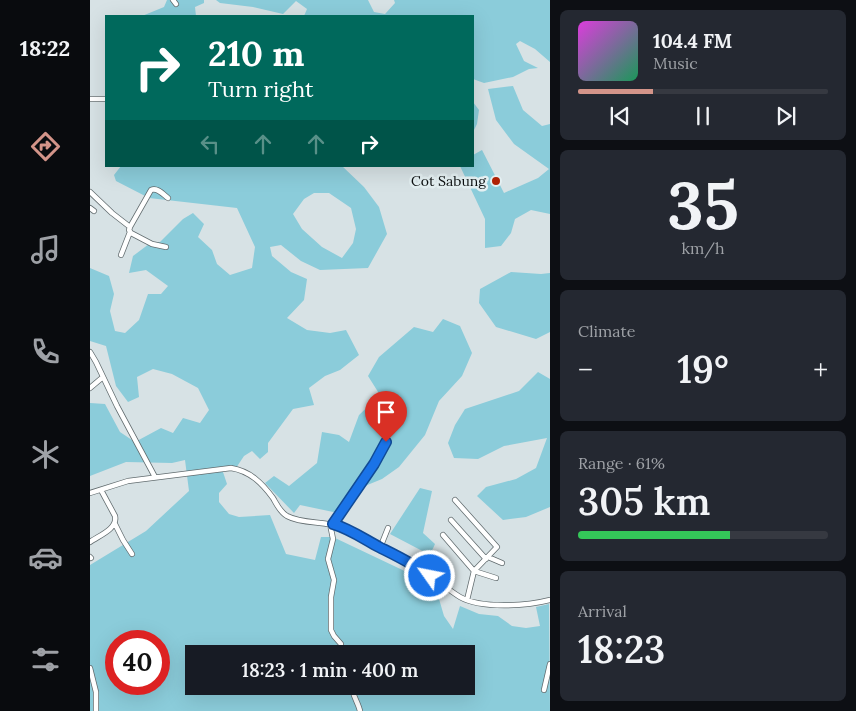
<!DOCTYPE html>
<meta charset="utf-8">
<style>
:root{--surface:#171b24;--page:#242831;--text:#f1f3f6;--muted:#9ea1a6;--line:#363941;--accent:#d39489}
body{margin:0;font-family:Lora,serif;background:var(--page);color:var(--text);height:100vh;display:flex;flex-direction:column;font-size:19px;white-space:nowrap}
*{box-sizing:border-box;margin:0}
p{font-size:16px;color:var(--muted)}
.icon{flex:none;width:28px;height:28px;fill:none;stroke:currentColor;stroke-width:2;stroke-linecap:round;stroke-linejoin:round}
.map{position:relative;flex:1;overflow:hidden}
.panel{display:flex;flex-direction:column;gap:10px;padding:10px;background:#0d0f14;width:306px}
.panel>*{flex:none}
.banner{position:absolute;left:15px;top:15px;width:369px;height:152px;border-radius:0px;box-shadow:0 5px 20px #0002;background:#00695c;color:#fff;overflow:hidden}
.speed{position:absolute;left:15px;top:630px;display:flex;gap:10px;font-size:25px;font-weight:700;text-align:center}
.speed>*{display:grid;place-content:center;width:65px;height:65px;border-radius:50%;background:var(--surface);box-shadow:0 5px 20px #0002;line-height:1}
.speed .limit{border:8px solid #d22;background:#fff;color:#111}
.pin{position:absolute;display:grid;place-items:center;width:42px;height:42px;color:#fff;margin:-51px -21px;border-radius:50% 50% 50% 0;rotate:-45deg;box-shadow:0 0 5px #0007}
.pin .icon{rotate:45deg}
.me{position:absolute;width:55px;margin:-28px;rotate:303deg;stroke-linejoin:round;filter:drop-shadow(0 0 4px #0008)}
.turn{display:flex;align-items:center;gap:18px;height:105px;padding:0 20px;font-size:22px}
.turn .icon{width:65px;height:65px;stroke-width:2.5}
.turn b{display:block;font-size:35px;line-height:42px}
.lanes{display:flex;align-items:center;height:48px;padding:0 20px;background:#0003;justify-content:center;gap:25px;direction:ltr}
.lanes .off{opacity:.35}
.big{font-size:38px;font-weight:600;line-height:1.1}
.panel .tile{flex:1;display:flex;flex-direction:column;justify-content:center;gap:8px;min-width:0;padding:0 18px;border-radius:8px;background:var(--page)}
.panel .dial{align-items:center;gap:0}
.dial b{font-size:65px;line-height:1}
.song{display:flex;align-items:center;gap:15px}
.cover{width:60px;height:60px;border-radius:8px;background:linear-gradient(135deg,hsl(300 70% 55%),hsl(150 70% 35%))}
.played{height:5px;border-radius:2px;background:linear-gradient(90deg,var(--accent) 30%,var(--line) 30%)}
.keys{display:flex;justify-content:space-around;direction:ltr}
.heat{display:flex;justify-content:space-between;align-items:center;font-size:28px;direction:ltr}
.charge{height:8px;border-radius:4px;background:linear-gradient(90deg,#34c759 61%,var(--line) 0)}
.trip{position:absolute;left:95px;top:645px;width:290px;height:50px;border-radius:0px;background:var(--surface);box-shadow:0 5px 20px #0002;font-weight:600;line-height:50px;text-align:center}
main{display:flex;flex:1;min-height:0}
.tabs{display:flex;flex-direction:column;width:90px;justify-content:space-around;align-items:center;background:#090b0e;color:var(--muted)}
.tabs .icon{width:35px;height:35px}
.tabs .selected{color:var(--accent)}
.tabs b{font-size:22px;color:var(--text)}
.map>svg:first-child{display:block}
.green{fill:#8bccda;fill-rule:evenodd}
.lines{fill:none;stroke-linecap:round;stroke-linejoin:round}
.minor-casing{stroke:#626c6f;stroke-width:6}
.minor{stroke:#fff;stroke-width:4.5}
.route-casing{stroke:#114b97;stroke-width:12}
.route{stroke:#1a73e8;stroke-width:9}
.poi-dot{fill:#af2104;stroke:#e4f0f2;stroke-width:2}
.labels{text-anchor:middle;stroke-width:5;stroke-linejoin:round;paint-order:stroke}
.poi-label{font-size:14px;fill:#0b0f10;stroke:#e4f0f2;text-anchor:end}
</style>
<main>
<nav class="tabs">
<b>18:22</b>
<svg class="icon selected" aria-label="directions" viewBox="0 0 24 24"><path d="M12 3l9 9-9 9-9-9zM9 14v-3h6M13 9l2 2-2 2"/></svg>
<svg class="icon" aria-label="music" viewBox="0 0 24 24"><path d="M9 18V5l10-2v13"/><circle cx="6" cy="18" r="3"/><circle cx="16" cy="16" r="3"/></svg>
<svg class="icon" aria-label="phone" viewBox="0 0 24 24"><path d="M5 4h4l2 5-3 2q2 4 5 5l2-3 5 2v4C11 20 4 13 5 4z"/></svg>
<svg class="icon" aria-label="climate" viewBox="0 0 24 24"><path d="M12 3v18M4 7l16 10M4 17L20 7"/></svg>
<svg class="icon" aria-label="car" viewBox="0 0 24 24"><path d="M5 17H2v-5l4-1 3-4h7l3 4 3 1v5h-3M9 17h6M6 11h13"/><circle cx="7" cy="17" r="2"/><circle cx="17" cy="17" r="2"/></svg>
<svg class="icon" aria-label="filters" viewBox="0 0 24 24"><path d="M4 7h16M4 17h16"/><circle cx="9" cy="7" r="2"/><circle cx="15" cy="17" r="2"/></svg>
</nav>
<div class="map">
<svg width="460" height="711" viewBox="0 0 460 711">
<rect width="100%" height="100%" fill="#d7e2e5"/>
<!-- green -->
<path class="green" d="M77,0h37v3l-9,4 1,9h-54l22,-9z
M126,0h152l6,12 11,2 10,-11 -1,-3h156v62l-15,-13 -15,-8 -4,3 8,17 14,7 -9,1 -16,8 -29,6 -11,-4 -1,-63h-168l3,-7 -11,-8 -13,13 -30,-7 -33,-4z
M423,86l10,24 19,16 8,-2v90l-19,-4 -16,9 -4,14 -10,13 -16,2v-29l-25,-53h12l1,-11 9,-5 22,43 34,-15 11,-9 -35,-25 -18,-24 -8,-31z
M383,102l6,8 -2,14 -4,8z
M31,166h221l22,21 15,20 8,27 -19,34 -48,2 -19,-9 -20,-16 -11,2 2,9 19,16 16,7 -3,21 -17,18 20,12 23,3 16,-3 13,25 -19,15 -15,6 -16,12 5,17 -21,4 -25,34v9l-8,7 -8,-8 -8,5 -8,12 -14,1 5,15 -8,9v9l10,12 10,3 31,-2 16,39 29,6 6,-23h12l80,38 12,18 6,-5 6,4 7,24 9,13 7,-23 19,8 19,2 14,10 14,2 14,-2 -4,-19 13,-3 1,107h-460v-146l56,-34 43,-40 -4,-31 -13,3 -46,-1 -36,14v-73l15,1 15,28 15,10 26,-14 12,5 10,-15 17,5 9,-13 -11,-22 -26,-14 -19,-5 -16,8 2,20 -11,5 -12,-16 -10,-40 -16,-5v-73l19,8 5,18 -4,17 5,20 10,2 14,-13 9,-26h13l7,-8 -22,-16 -17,3 4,-17 16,-12 11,-2 23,-23 10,-6 11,11 -6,13 14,13 5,14 13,11 22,-7 3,-21 -18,-39 -88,-10 -33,-17 -2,-6zM224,193h15l22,15 5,21 -3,14 -11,15 -20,-11 -20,-18 -9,-15 11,-15zM26,641h43v43h-43zM104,654h272v32h-272z
M421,272l30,2 9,-1v59l-14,7 -40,-12 -17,-24 1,-14z
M353,319l17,7 12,27 -10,23 -23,25 -14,34 -26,32 -17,12 -22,9 -22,25 -38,-8 -6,8 -29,-30 9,-7 15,10 28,-23 5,-31 17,3 10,7 10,-27 21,-20 -12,-19 11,-19 35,-30 19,5z
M448,372l12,7v128l-24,10 -23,3 -26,-24 9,-9 30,-8 20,-11 11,-30 -43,8 -26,13 -24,-1 -6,-15 7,-18 10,-16 54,-18z
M330,488l12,3 -9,42 12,11 -5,11 -40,-21z"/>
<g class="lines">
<!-- minor casing -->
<g class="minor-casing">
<path id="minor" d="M83,0l3,4
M0,99h16
M0,192l22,21 18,14 -1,3 2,3 21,11 14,3
M0,208l4,3
M40,227l21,-37c6,-3 12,4 17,8
M31,255l9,-23
M0,352l6,10 21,44 38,71
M0,388l13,-11
M0,493l38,-12 103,-13c19,3 31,15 42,30 4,7 7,14 14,18 17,9 38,4 56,12 12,5 24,13 36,19 13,7 26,12 38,19 15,9 28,22 43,31 21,12 67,9 90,3
M365,500l42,47 -23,24 22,7
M361,520l35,39
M25,524l8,16 9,14
M240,524l3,15 -5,20 6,21 -3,17v33l3,6 7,8 -1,4 3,6
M243,525l42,-61 11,-23
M353,535l31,36 -7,29
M0,542c8,-6 28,-13 25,-26l-14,-26
M290,548l8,-20
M0,557l1,1
M398,557l14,6
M0,668l6,24v19
M262,686c0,9 6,16 8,25
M454,690l6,-26"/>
</g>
<!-- minor -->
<use href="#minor" class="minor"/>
</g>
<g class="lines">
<!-- route casing -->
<g class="route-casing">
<path id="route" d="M296,442l-12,22 -41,60c17,5 31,15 46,23 18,9 35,17 51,29"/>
</g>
<!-- route -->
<use href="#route" class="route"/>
</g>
<!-- markers -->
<circle class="poi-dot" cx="406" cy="181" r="5"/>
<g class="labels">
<!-- poi labels -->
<g class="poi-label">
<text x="396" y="186">Cot Sabung</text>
</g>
</g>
</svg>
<div class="speed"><div class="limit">40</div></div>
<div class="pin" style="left:296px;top:442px;background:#d93025"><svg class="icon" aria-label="arrive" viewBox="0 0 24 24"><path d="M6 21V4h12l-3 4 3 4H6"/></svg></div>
<svg class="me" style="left:340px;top:576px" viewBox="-20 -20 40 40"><circle r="17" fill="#1a73e8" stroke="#fff" stroke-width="3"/><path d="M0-11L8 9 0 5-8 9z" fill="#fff"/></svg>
<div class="trip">18:23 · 1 min · 400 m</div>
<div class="banner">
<div class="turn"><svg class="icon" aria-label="right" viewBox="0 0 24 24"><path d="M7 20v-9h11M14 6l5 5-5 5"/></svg><div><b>210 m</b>Turn right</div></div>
<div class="lanes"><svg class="icon off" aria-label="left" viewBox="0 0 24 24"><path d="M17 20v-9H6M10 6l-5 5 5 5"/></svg><svg class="icon off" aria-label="ahead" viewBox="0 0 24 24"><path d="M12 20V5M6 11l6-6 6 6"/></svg><svg class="icon off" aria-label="ahead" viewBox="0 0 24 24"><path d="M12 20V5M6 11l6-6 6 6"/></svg><svg class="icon" aria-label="right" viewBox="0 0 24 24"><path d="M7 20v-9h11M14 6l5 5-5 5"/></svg></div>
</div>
</div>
<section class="panel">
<div class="tile">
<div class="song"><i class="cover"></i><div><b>104.4 FM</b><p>Music</p></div></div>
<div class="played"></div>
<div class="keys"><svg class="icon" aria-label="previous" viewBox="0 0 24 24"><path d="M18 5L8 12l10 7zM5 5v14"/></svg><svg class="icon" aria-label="pause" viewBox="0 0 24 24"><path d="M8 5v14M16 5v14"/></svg><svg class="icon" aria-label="next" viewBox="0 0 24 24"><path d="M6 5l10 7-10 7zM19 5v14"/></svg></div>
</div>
<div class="tile dial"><b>35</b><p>km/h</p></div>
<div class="tile"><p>Climate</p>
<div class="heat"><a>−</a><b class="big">19°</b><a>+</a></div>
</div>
<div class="tile"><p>Range · 61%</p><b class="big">305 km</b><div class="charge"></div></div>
<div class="tile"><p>Arrival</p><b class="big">18:23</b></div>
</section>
</main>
